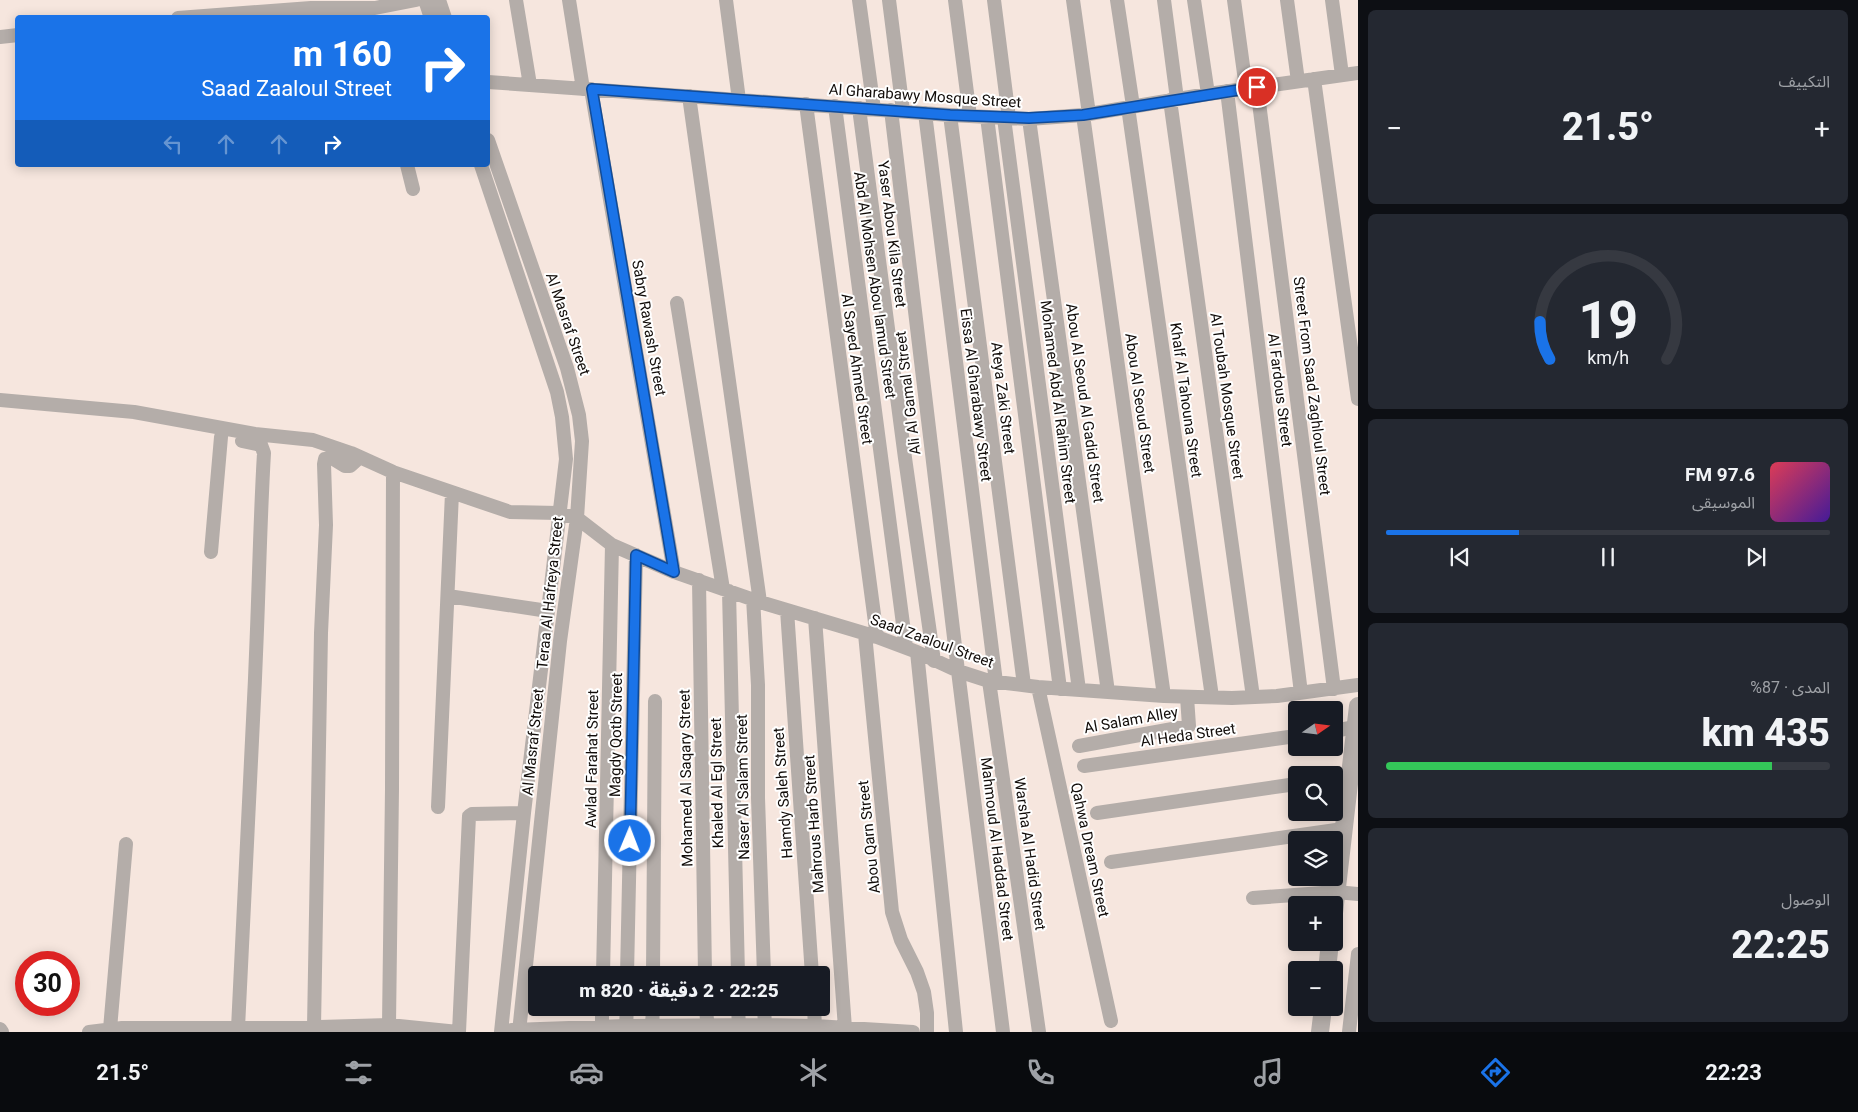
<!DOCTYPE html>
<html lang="ar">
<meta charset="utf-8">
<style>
:root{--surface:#171b24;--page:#242831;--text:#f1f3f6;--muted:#9ea1a6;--line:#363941;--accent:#1a73e8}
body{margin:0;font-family:Roboto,"Noto Sans Arabic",sans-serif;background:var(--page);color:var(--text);direction:rtl;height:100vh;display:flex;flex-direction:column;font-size:19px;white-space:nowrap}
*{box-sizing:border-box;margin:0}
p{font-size:16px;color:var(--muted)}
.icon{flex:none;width:28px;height:28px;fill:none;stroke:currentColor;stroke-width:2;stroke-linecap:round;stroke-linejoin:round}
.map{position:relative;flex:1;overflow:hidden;direction:ltr}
.panel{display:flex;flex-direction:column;gap:10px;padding:10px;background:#0d0f14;width:500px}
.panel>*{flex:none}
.top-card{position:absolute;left:15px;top:15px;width:475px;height:152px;border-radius:5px;box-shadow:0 2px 12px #0003;direction:rtl;background:#1a73e8;color:#fff;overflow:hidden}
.needle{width:32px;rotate:76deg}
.controls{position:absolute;left:1288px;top:701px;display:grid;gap:10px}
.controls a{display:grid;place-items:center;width:55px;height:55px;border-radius:5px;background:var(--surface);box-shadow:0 2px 12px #0003;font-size:25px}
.speed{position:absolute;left:15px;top:951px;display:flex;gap:10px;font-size:25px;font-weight:700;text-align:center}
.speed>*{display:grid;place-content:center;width:65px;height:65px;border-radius:50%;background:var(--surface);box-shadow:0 2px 12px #0003;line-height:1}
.speed .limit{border:8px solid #d22;background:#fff;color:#111}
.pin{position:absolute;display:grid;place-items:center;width:42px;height:42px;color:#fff;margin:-21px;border:2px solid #fff;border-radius:50%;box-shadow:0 1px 5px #0007}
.me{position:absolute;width:55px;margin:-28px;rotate:1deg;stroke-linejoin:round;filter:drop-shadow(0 0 4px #0008)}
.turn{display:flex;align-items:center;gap:18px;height:105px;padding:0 15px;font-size:22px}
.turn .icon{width:65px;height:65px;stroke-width:2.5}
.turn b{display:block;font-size:35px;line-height:42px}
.lanes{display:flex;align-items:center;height:48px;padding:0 15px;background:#0003;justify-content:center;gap:25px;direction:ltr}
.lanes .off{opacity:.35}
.big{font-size:38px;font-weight:800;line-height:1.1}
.panel .widget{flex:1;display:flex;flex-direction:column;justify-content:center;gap:8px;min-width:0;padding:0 18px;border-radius:8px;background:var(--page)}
.panel .dial{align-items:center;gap:0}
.dial svg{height:130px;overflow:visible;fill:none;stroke:var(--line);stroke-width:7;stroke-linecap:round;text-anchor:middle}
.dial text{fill:var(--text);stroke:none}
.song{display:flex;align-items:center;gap:15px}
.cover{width:60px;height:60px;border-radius:8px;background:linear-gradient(135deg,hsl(350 70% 55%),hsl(260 70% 35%))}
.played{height:5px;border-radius:2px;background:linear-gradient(90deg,var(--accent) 30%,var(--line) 30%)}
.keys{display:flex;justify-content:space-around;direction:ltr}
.heat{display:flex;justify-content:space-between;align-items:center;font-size:28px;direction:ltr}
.charge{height:8px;border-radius:4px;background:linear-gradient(90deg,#34c759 87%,var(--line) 0)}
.trip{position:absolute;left:528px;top:966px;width:302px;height:50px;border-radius:5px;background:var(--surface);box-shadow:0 2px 12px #0003;font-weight:800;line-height:50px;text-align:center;direction:rtl}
.tabs{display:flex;height:80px;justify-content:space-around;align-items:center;background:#090b0e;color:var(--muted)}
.tabs .icon{width:35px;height:35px}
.tabs .on{color:var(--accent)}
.tabs b{font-size:22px;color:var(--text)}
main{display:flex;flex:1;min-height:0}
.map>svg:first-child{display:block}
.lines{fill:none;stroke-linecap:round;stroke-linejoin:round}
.minor{stroke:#b4ada9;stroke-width:14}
.tertiary{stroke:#b4ada9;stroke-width:18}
.route-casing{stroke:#114b97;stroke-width:12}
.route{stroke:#1a73e8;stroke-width:9}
.labels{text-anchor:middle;stroke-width:4;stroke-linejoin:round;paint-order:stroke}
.street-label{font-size:15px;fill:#110c09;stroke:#fff}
</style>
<main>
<section class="panel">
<div class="widget"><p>التكييف</p>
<div class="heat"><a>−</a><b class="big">21.5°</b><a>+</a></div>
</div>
<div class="widget dial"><svg viewBox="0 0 100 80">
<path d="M14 69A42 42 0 1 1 86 69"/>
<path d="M14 69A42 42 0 0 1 8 46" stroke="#1a73e8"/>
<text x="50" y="56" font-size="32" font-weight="700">19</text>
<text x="50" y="72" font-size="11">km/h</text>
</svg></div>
<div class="widget">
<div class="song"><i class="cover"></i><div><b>97.6 FM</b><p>الموسيقى</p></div></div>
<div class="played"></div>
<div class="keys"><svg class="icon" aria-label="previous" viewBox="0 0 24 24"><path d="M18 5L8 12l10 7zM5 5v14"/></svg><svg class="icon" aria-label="pause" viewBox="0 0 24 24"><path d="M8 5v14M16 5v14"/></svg><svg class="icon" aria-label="next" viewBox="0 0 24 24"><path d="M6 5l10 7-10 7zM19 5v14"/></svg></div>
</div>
<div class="widget"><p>المدى · 87%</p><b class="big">435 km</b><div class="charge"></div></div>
<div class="widget"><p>الوصول</p><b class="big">22:25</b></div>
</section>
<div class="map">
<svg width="1358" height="1032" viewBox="0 0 1358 1032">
<rect width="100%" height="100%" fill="#f6e6de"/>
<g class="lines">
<!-- minor -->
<path class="minor" d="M425,0l6,18
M439,0l6,18
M516,0l14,85
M569,0l14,89
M726,0l13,100
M859,0l15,109
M889,0l14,111
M955,0l15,116
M994,0l15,118
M1073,0l16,114
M1117,0l16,106
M1164,0l13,99
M1194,0l14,94
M1234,0l12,88
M1287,0l11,81
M1332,0l10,75
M178,18l133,-10h64l41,-8
M0,37l18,-2
M1314,79l44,320
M488,82l462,33 79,4 54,-4 125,-21 150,-21
M1257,87l77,602
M591,89l83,483
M1227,91l74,602
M689,96l71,506
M1170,100l83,597
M806,104l71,533
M835,106l71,541
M1128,107l84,590
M859,108l46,350 29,203
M891,110l67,561 45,361
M925,113l71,569
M950,115l74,570
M1083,115l81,581
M987,117l73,572
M1004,118l75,572
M1029,119l79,573
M488,140l79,228 12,47 3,26 -5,77 -17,123 -41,391
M407,165l6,24
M481,165l76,227 5,25 4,42 -42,354 -23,219
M677,303l46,286
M0,400l134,12 121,22 58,6 38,13 42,19 117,40 48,1 19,5 35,27 62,27 86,30 117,35 40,15 41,19 31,10 49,6 126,9 68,2 45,-2 81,-11
M211,552l10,-115
M699,580l6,395
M729,591l9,384
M448,596l100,15
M753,598l5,87v113l6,177
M787,610l25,365
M815,618l30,410
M865,634l27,278 9,28 16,32 7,20 3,21v19
M917,652l39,380
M989,681l50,351
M1038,687l73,334
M1334,731l21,-4
M1079,746l110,-20 -2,-29
M1084,766l212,-30
M1334,778l15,-2
M438,807l14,-314
M1097,813l199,-29
M1111,862l232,-33
M1253,898l83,-6 22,2
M603,975l9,-430
M627,975l9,-420
M653,975l2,-274
M706,1008l2,24
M738,1008l1,18
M764,1008l1,17
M814,1008l1,18
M389,1025l69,7
M626,1026l1,-18
M652,1026l1,-18
M314,1027l7,-394 5,-108 -2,-61 1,-5 7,-1 13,8h5l10,-9
M602,1027v-19
M238,1028c6,-124 13,-249 18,-374 3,-67 4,-134 8,-201l-3,-8 -19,-4
M0,1029l2,3
M110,1029l16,-185
M512,1030l114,-4 139,-1 50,1 98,6
M89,1032l33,-4h163l104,-3 3,-236 1,-317
M459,1032l10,-216 3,-2 52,-1
M1349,1032l9,-78"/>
<!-- tertiary -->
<path class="tertiary" d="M1334,913l24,-207
M1327,970l3,-28
M1320,1032l3,-24"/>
</g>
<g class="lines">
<!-- route casing -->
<g class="route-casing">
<path id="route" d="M630,841l6,-286 38,17 -82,-483 358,26 79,3 54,-3 174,-28"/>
</g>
<!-- route -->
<use href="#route" class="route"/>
</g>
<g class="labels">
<!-- street labels -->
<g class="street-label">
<text transform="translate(925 96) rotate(4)" y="5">Al Gharabawy Mosque Street</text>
<text transform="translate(892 234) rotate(83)" y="5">Yaser Abou Kila Street</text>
<text transform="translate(875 285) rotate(82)" y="5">Abd Al Mohsen Abou lamud Street</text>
<text transform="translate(568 324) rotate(71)" y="5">Al Masraf Street</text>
<text transform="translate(649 328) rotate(80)" y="5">Sabry Rawash Street</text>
<text transform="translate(857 369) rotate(82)" y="5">Al Sayed Ahmed Street</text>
<text transform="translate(1312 386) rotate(83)" y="5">Street From Saad Zaghloul Street</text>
<text transform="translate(1280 390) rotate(83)" y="5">Al Fardous Street</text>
<text transform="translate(908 393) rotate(-97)" y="5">Ali Al Gamal Street</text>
<text transform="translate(976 395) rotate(83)" y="5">Eissa Al Gharabawy Street</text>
<text transform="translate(1227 396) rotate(82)" y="5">Al Toubah Mosque Street</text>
<text transform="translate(1003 398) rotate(83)" y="5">Ateya Zaki Street</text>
<text transform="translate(1186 400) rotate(82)" y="5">Khalf Al Tahouna Street</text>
<text transform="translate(1058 402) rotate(83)" y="5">Mohamed Abd Al Rahim Street</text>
<text transform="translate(1085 403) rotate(82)" y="5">Abou Al Seoud Al Gadid Street</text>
<text transform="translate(1140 403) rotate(82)" y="5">Abou Al Seoud Street</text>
<text transform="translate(550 593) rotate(-84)" y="5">Teraa Al Hafreya Street</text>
<text transform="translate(932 641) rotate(20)" y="5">Saad Zaaloul Street</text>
<text transform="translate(1131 720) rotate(-10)" y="5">Al Salam Alley</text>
<text transform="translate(616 735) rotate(-89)" y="5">Magdy Qotb Street</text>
<text transform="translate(1188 735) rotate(-8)" y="5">Al Heda Street</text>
<text transform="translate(533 742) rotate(-84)" y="5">Al Masraf Street</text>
<text transform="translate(592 759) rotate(-89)" y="5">Awlad Farahat Street</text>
<text transform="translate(686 778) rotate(-91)" y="5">Mohamed Al Saqary Street</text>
<text transform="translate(717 783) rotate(-91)" y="5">Khaled Al Egl Street</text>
<text transform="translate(743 787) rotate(-91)" y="5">Naser Al Salam Street</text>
<text transform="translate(783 793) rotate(-94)" y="5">Hamdy Saleh Street</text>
<text transform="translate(814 824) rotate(-94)" y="5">Mahrous Harb Street</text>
<text transform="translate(869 837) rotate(-96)" y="5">Abou Qarn Street</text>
<text transform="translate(997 849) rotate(83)" y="5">Mahmoud Al Haddad Street</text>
<text transform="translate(1090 850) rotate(78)" y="5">Qahwa Dream Street</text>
<text transform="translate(1030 854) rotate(82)" y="5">Warsha Al Hadid Street</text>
</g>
</g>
</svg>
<div class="controls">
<a><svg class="needle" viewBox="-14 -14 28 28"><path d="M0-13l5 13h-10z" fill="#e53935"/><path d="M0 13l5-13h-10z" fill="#9ea1a6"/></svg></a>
<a><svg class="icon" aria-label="search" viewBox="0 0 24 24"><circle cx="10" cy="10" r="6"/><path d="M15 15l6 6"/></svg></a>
<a><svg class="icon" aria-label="layers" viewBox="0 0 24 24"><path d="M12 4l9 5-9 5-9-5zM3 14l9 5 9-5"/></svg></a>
<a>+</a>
<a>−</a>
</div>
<div class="speed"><div class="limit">30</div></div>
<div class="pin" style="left:1257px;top:87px;background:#d93025"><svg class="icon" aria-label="arrive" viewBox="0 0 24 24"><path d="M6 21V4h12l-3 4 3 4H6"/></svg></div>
<svg class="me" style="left:630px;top:841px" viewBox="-20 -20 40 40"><circle r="17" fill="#1a73e8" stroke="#fff" stroke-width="3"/><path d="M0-11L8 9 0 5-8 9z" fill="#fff"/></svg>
<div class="trip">22:25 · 2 دقيقة · 820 m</div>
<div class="top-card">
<div class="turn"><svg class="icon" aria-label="right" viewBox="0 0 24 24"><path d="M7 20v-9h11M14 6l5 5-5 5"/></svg><div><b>160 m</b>Saad Zaaloul Street</div></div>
<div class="lanes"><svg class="icon off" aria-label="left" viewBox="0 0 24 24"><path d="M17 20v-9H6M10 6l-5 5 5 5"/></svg><svg class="icon off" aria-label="ahead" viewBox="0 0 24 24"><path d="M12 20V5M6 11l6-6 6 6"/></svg><svg class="icon off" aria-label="ahead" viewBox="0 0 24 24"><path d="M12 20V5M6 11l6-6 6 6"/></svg><svg class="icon" aria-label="right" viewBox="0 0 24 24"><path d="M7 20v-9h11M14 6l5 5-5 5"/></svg></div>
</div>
</div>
</main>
<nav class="tabs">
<b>22:23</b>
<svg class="icon on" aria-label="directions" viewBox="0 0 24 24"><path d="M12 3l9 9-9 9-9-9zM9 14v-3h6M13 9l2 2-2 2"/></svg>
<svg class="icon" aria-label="music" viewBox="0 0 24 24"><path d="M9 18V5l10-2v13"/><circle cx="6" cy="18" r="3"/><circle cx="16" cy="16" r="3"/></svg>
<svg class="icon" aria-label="phone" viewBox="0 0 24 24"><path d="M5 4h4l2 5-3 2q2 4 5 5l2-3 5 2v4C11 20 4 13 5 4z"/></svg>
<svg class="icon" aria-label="climate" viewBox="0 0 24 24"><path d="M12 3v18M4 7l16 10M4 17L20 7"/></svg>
<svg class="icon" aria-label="car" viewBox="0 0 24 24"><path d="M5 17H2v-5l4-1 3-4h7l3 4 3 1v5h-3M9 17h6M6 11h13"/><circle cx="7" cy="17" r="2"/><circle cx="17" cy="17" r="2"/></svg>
<svg class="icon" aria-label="filters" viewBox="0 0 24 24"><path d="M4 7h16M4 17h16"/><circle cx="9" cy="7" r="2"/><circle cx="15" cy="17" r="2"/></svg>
<b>21.5°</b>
</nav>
